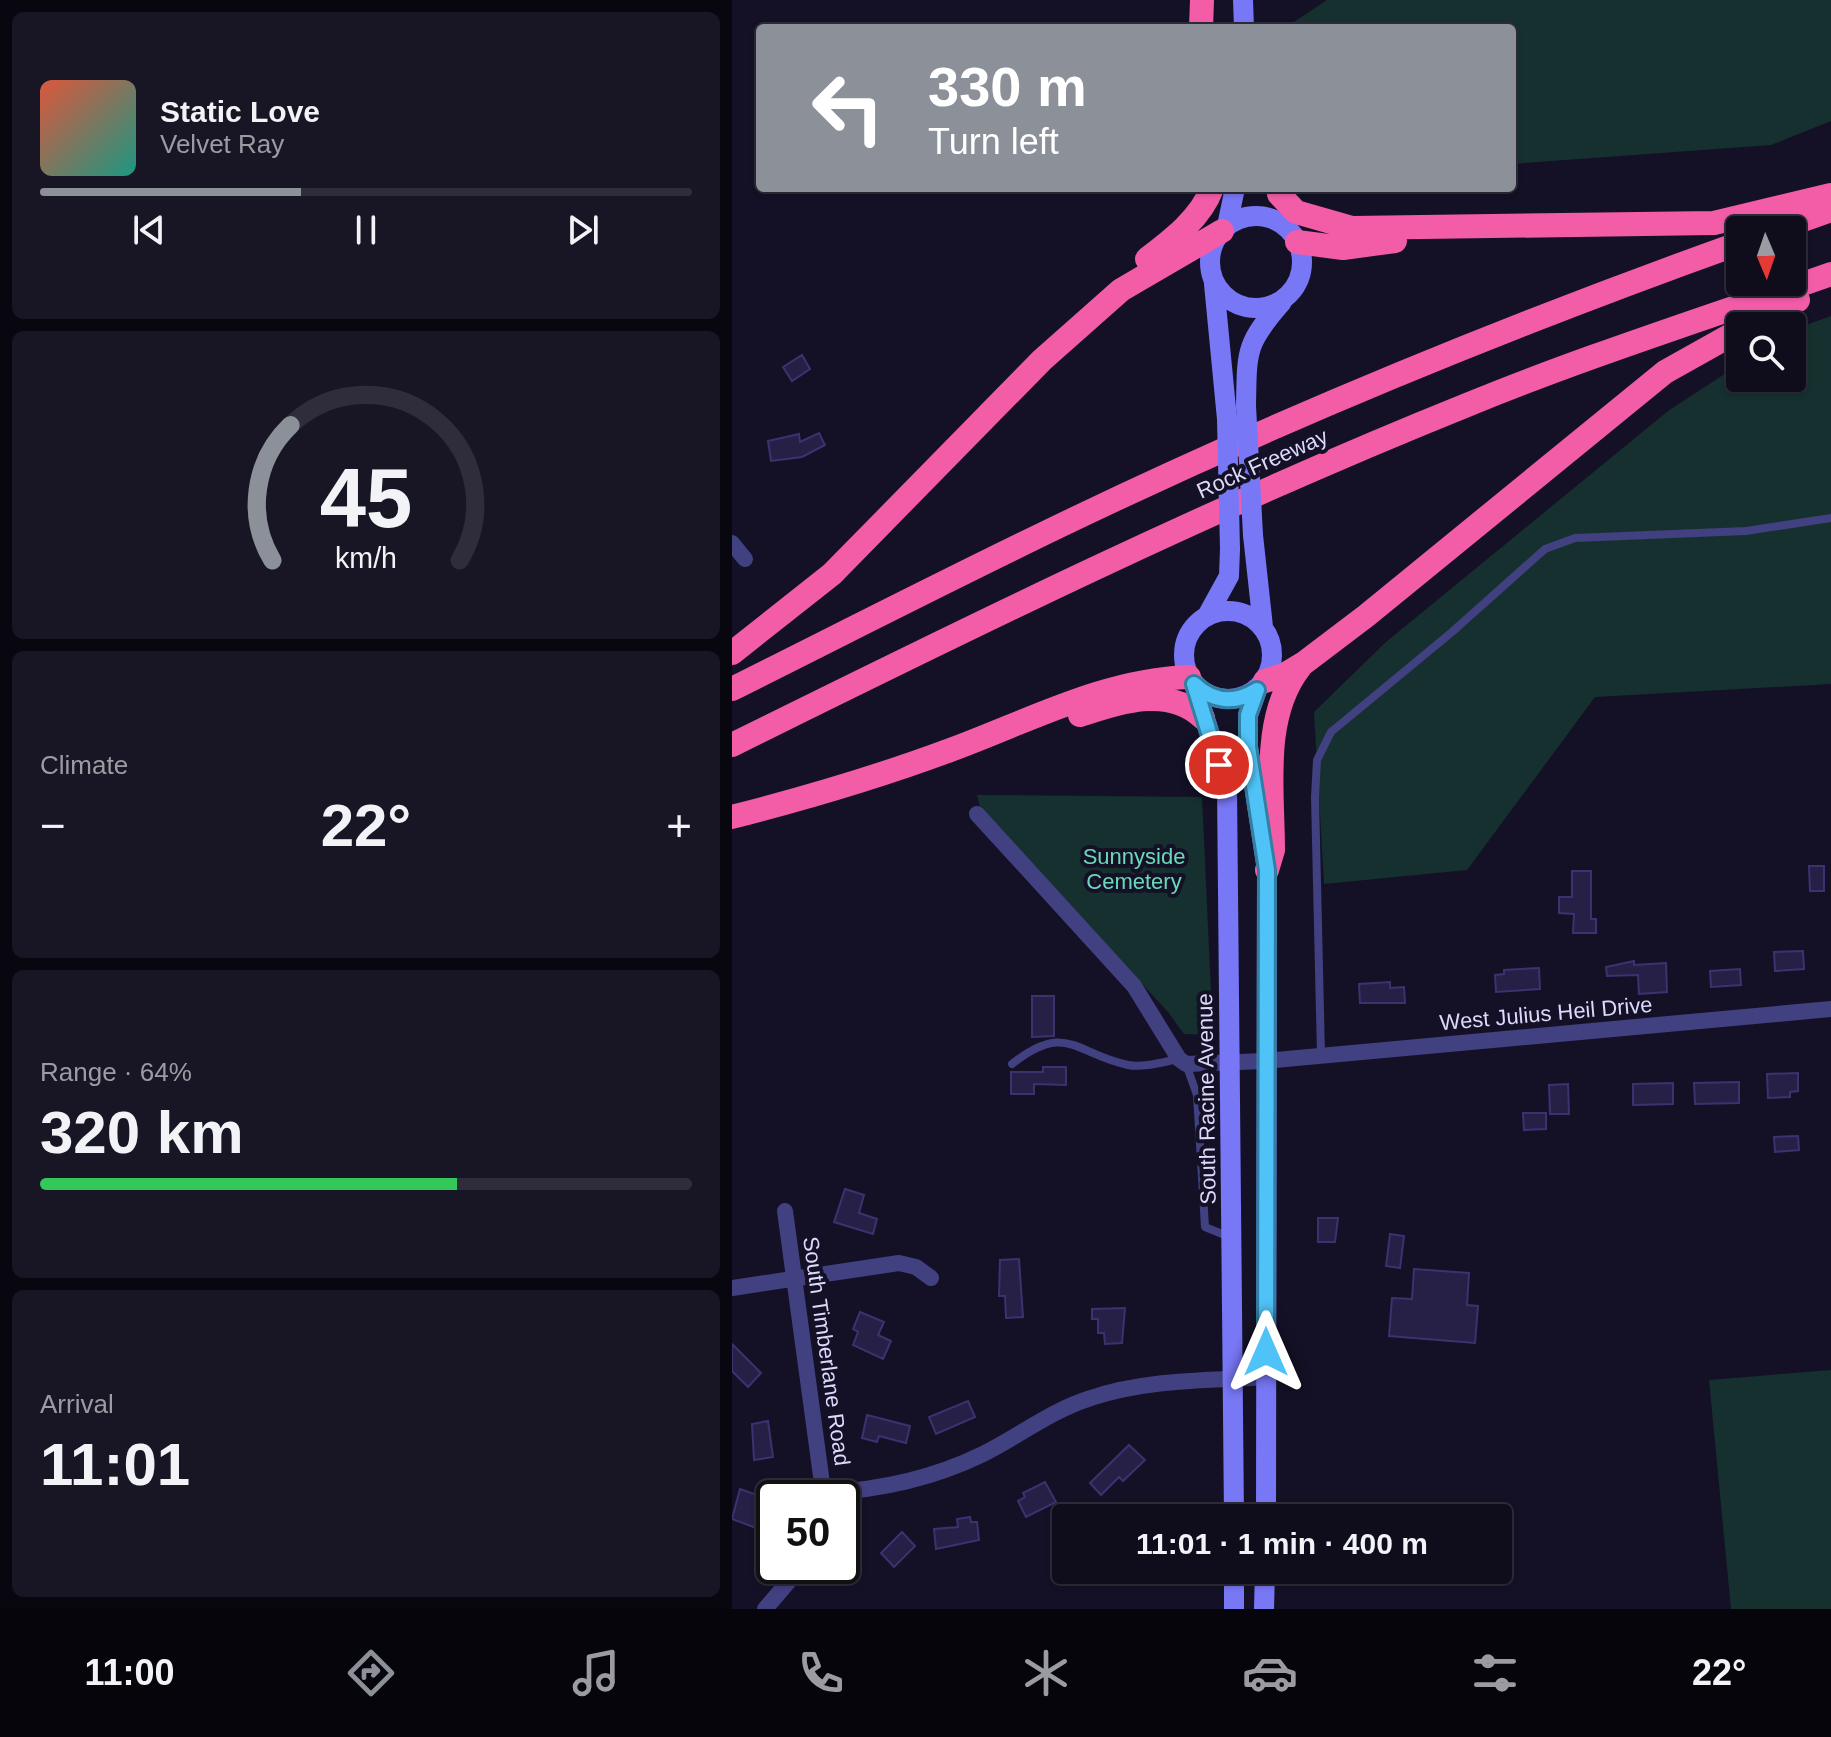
<!DOCTYPE html>
<meta charset="utf-8">
<style>
:root{--surface:#0f0d1c;--page:#181625;--text:#f1f3f6;--muted:#9b9ca3;--line:#2f2d3b;--accent:#8c9099}
body{margin:0;font-family:Arial,sans-serif;background:var(--page);color:var(--text);height:100vh;display:flex;flex-direction:column;font-size:30px;white-space:nowrap}
*{box-sizing:border-box;margin:0}
p{font-size:26px;color:var(--muted)}
.icon{flex:none;width:44px;height:44px;fill:none;stroke:currentColor;stroke-width:2;stroke-linecap:round;stroke-linejoin:round}
.map{position:relative;flex:1;overflow:hidden}
.drawer{display:flex;flex-direction:column;gap:12px;padding:12px;background:#08070f;width:732px}
.drawer>*{flex:none}
.hud{position:absolute;left:24px;top:24px;width:760px;height:168px;border-radius:8px;box-shadow:0 2px 6px #0004,0 0 0 2px var(--line);background:#8c9099;color:#fff;overflow:hidden}
.needle{width:52px;rotate:178deg}
.fabs{position:absolute;left:994px;top:216px;display:grid;gap:16px}
.fabs a{display:grid;place-items:center;width:80px;height:80px;border-radius:8px;background:var(--surface);box-shadow:0 2px 6px #0004,0 0 0 2px var(--line);font-size:40px}
.speed{position:absolute;left:24px;top:1480px;display:flex;gap:16px;font-size:40px;font-weight:700;text-align:center}
.speed>*{display:grid;place-content:center;width:104px;height:104px;border-radius:50%;background:var(--surface);box-shadow:0 2px 6px #0004,0 0 0 2px var(--line);line-height:1}
.speed .limit{border:4px solid #111;border-radius:12px;background:#fff;color:#111}
.pin{position:absolute;display:grid;place-items:center;width:68px;height:68px;color:#fff;margin:-34px;border:4px solid #fff;border-radius:50%;box-shadow:0 2px 8px #0007}
.me{position:absolute;width:88px;margin:-44px;rotate:0deg;stroke-linejoin:round;filter:drop-shadow(0 0 6px #0008)}
.turn{display:flex;align-items:center;gap:28px;height:168px;padding:0 40px;font-size:36px}
.turn .icon{width:104px;height:104px;stroke-width:2.5}
.turn b{display:block;font-size:56px;line-height:68px}
.big{font-size:60px;font-weight:700;line-height:1.1}
.drawer .tile{flex:1;display:flex;flex-direction:column;justify-content:center;gap:12px;min-width:0;padding:0 28px;border-radius:12px;background:var(--page)}
.drawer .dial{align-items:center;gap:0}
.dial svg{height:208px;overflow:visible;fill:none;stroke:var(--line);stroke-width:7;stroke-linecap:round;text-anchor:middle}
.dial text{fill:var(--text);stroke:none}
.song{display:flex;align-items:center;gap:24px}
.cover{width:96px;height:96px;border-radius:12px;background:linear-gradient(135deg,hsl(10 70% 55%),hsl(170 70% 35%))}
.played{height:8px;border-radius:4px;background:linear-gradient(90deg,var(--accent) 40%,var(--line) 40%)}
.keys{display:flex;justify-content:space-around;direction:ltr}
.heat{display:flex;justify-content:space-between;align-items:center;font-size:44px;direction:ltr}
.charge{height:12px;border-radius:6px;background:linear-gradient(90deg,#34c759 64%,var(--line) 0)}
.trip{position:absolute;left:320px;top:1504px;width:460px;height:80px;border-radius:8px;background:var(--surface);box-shadow:0 2px 6px #0004,0 0 0 2px var(--line);font-weight:700;line-height:80px;text-align:center}
.dock{display:flex;height:128px;justify-content:space-around;align-items:center;background:#06050b;color:var(--muted)}
.dock .icon{width:56px;height:56px}
.dock .active{color:var(--accent)}
.dock b{font-size:36px;color:var(--text)}
main{display:flex;flex:1;min-height:0}
.map>svg:first-child{display:block}
.green{fill:#15302e}
.building{fill:#261f46;stroke:#3d3270;stroke-width:2}
.lines{fill:none;stroke-linecap:round;stroke-linejoin:round}
.lane{stroke:#414081;stroke-width:8}
.street{stroke:#414081;stroke-width:16}
.secondary{stroke:#7877f5;stroke-width:20}
.highway{stroke:#f35da8;stroke-width:24}
.secondary-bridge{stroke:#7877f5;stroke-width:20}
.route-casing{stroke:#337fa1;stroke-width:20}
.route{stroke:#4fc3f7;stroke-width:14}
.labels{text-anchor:middle;stroke-width:8;stroke-linejoin:round;paint-order:stroke}
.street-label{font-size:22px;fill:#dcd9fc;stroke:#141126}
.park-label{font-size:22px;fill:#6ad8ba;stroke:#141126}
</style>
<main>
<section class="drawer">
<div class="tile">
<div class="song"><i class="cover"></i><div><b>Static Love</b><p>Velvet Ray</p></div></div>
<div class="played"></div>
<div class="keys"><svg class="icon" aria-label="previous" viewBox="0 0 24 24"><path d="M18 5L8 12l10 7zM5 5v14"/></svg><svg class="icon" aria-label="pause" viewBox="0 0 24 24"><path d="M8 5v14M16 5v14"/></svg><svg class="icon" aria-label="next" viewBox="0 0 24 24"><path d="M6 5l10 7-10 7zM19 5v14"/></svg></div>
</div>
<div class="tile dial"><svg viewBox="0 0 100 80">
<path d="M14 69A42 42 0 1 1 86 69"/>
<path d="M14 69A42 42 0 0 1 21 17" stroke="#8c9099"/>
<text x="50" y="56" font-size="32" font-weight="700">45</text>
<text x="50" y="72" font-size="11">km/h</text>
</svg></div>
<div class="tile"><p>Climate</p>
<div class="heat"><a>−</a><b class="big">22°</b><a>+</a></div>
</div>
<div class="tile"><p>Range · 64%</p><b class="big">320 km</b><div class="charge"></div></div>
<div class="tile"><p>Arrival</p><b class="big">11:01</b></div>
</section>
<div class="map">
<svg width="1099" height="1609" viewBox="0 0 1099 1609">
<rect width="100%" height="100%" fill="#141126"/>
<!-- green -->
<path class="green" d="M595,0h504v121l-60,24 -259,19v-136h-217l-1,-6z
M1099,316v368l-236,13 -128,173 -143,14 -10,-172 72,-70 282,-231 72,-47v14h52v-48z
M245,795l225,2 11,238 -29,-1 -16,-22 -187,-201z
M1099,1370v239h-100l-22,-229z"/>
<!-- building -->
<path class="building" d="M70,355l8,14 -18,12 -9,-14z
M87,433l6,12 -23,12 -31,4 -3,-20 31,-7 1,8z
M1077,866h15v25h-14z
M840,871h19v48h5v14h-23l1,-19 -15,-1v-16h13z
M1071,951l1,18 -29,2 -1,-19z
M902,961v4l32,-2 1,29 -28,2 -1,-19 -31,1 -1,-9z
M807,968l1,21 -44,3 -1,-17 9,-1v-4z
M1008,969l1,16 -30,2 -1,-16z
M658,982v6l14,-1 1,16h-45l-1,-19z
M300,996h22v40l-22,1z
M311,1067h23v18l-32,-1v10h-23v-22h32z
M1066,1073v18l-8,1v5l-22,1 -1,-24z
M1007,1082v21l-44,1 -1,-21z
M941,1083v21l-40,1v-21z
M836,1084l1,30h-19l-1,-29z
M791,1113h23v16l-22,1z
M1066,1136l1,14 -24,2 -1,-15z
M113,1189l19,6 -5,18 18,6 -4,15 -39,-12z
M586,1218h20l-3,24h-17z
M658,1234l14,2 -4,32 -14,-2z
M287,1259l4,58 -17,1 -1,-22h-6l1,-36z
M682,1269l55,4 -2,32 11,1 -3,37 -86,-7 3,-38 20,1z
M393,1308l-3,35 -17,1 -1,-11h-6v-14h-6v-10z
M128,1312l24,10 -6,13 13,6 -8,18 -30,-14 5,-13 -5,-3z
M0,1344l29,29 -13,14 -16,-16z
M236,1401l7,16 -39,17 -7,-17z
M135,1415l43,11 -4,17 -27,-7 -2,6 -15,-4z
M36,1421l5,36 -19,3 -2,-36z
M397,1445l16,15 -22,21 -4,-4 -18,18 -11,-12z
M313,1482l11,20 -30,15 -8,-16 7,-4 -2,-4z
M8,1489l34,12 -6,19 -5,-2 -4,11 -27,-10z
M238,1517l1,5h6l2,18 -43,9 -2,-20 24,-2 -1,-8z
M170,1532l13,14 -21,21 -13,-14z"/>
<g class="lines">
<!-- lane -->
<path class="lane" d="M589,1055l-6,-258 2,-37 14,-28 121,-100 93,-83 30,-11 171,-7 85,-13
M280,1064c55,-43 63,-10 116,1 15,3 35,-3 50,-6
M454,1064l11,31 8,132 27,11"/>
<!-- street -->
<path class="street" d="M0,543l13,16
M245,814l157,172 45,73 7,5 79,-3 566,-52
M53,1211l39,287
M0,1288l167,-25 17,4 15,11
M92,1493c56,-3 108,-14 159,-39 36,-18 69,-44 108,-56 56,-19 117,-17 175,-21
M33,1609l37,-43"/>
<!-- secondary -->
<path class="secondary" d="M511,0l1,28
M478 262a46 46 0 1 1 92 0a46 46 0 1 1-92 0Z
M495,226l8,-38
M482,284l13,135
M514,406c1,-55 -1,-62 36,-104
M521,535l10,92
M452 655a44 44 0 1 1 88 0a44 44 0 1 1-88 0Z
M475,616l22,-40 1,-27
M462,684l33,104 7,730
M525,690l-9,25v32l19,123 -1,648
M502,1609v-39
M532,1609l1,-39"/>
<!-- highway -->
<path class="highway" d="M469,28l1,-28
M547,194l17,18 56,16 362,-5 117,-28
M1043,230l56,-20
M565,242l46,6 52,-7
M415,259c25,-19 54,-41 65,-71
M1015,326l51,-26
M0,653l100,-79 210,-214 79,-70 101,-59
M533,681l19,-6 20,-12 62,-47 299,-244 75,-42
M0,689c114,-57 227,-115 342,-170 217,-104 440,-195 666,-276
M348,715c41,-13 89,-30 123,3
M0,745c242,-120 484,-239 735,-340 119,-49 243,-88 364,-131
M0,817c74,-19 149,-41 221,-68 78,-29 152,-69 236,-72
M535,870l6,-20c0,-60 -12,-133 27,-183"/>
<!-- secondary-bridge -->
<path class="secondary-bridge" d="M514,406l7,129
M495,419l3,130"/>
</g>
<g class="lines">
<!-- route casing -->
<g class="route-casing">
<path id="route" d="M487,765l-25,-81c19,18 41,20 63,6l-9,25v32l19,123 -1,482"/>
</g>
<!-- route -->
<use href="#route" class="route"/>
</g>
<g class="labels">
<!-- street labels -->
<g class="street-label">
<text transform="translate(530 463) rotate(-24)" y="8">Rock Freeway</text>
<text transform="translate(814 1013) rotate(-5)" y="8">West Julius Heil Drive</text>
<text transform="translate(474 1099) rotate(-91)" y="8">South Racine Avenue</text>
<text transform="translate(95 1351) rotate(82)" y="8">South Timberlane Road</text>
</g>
<!-- park labels -->
<g class="park-label">
<text x="402" y="864">Sunnyside<tspan x="402" dy="25">Cemetery</tspan></text>
</g>
</g>
</svg>
<div class="fabs">
<a><svg class="needle" viewBox="-14 -14 28 28"><path d="M0-13l5 13h-10z" fill="#e53935"/><path d="M0 13l5-13h-10z" fill="#9b9ca3"/></svg></a>
<a><svg class="icon" aria-label="search" viewBox="0 0 24 24"><circle cx="10" cy="10" r="6"/><path d="M15 15l6 6"/></svg></a>
</div>
<div class="speed"><div class="limit">50</div></div>
<div class="pin" style="left:487px;top:765px;background:#d93025"><svg class="icon" aria-label="arrive" viewBox="0 0 24 24"><path d="M6 21V4h12l-3 4 3 4H6"/></svg></div>
<svg class="me" style="left:534px;top:1352px" viewBox="-20 -20 40 40"><path d="M0-17L14 15 0 8-14 15z" fill="#4fc3f7" stroke="#fff" stroke-width="4"/></svg>
<div class="trip">11:01 · 1 min · 400 m</div>
<div class="hud">
<div class="turn"><svg class="icon" aria-label="left" viewBox="0 0 24 24"><path d="M17 20v-9H6M10 6l-5 5 5 5"/></svg><div><b>330 m</b>Turn left</div></div>
</div>
</div>
</main>
<nav class="dock">
<b>11:00</b>
<svg class="icon active" aria-label="directions" viewBox="0 0 24 24"><path d="M12 3l9 9-9 9-9-9zM9 14v-3h6M13 9l2 2-2 2"/></svg>
<svg class="icon" aria-label="music" viewBox="0 0 24 24"><path d="M9 18V5l10-2v13"/><circle cx="6" cy="18" r="3"/><circle cx="16" cy="16" r="3"/></svg>
<svg class="icon" aria-label="phone" viewBox="0 0 24 24"><path d="M5 4h4l2 5-3 2q2 4 5 5l2-3 5 2v4C11 20 4 13 5 4z"/></svg>
<svg class="icon" aria-label="climate" viewBox="0 0 24 24"><path d="M12 3v18M4 7l16 10M4 17L20 7"/></svg>
<svg class="icon" aria-label="car" viewBox="0 0 24 24"><path d="M5 17H2v-5l4-1 3-4h7l3 4 3 1v5h-3M9 17h6M6 11h13"/><circle cx="7" cy="17" r="2"/><circle cx="17" cy="17" r="2"/></svg>
<svg class="icon" aria-label="filters" viewBox="0 0 24 24"><path d="M4 7h16M4 17h16"/><circle cx="9" cy="7" r="2"/><circle cx="15" cy="17" r="2"/></svg>
<b>22°</b>
</nav>
